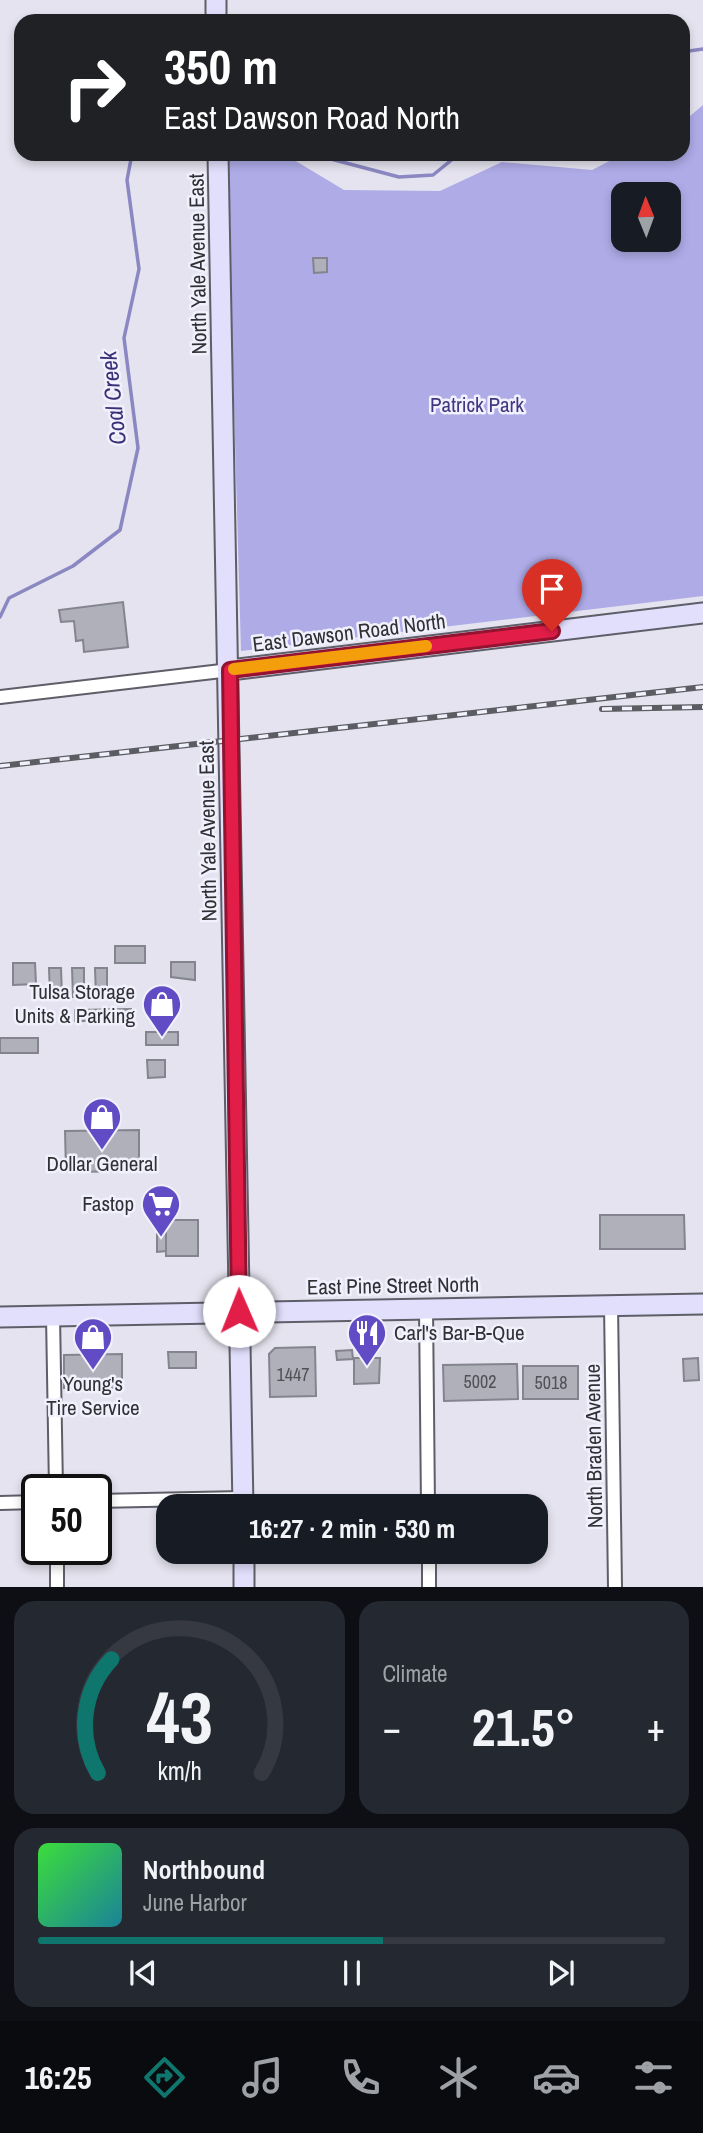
<!DOCTYPE html>
<meta charset="utf-8">
<style>
:root{--surface:#171b24;--page:#242831;--text:#f1f3f6;--muted:#9ea1a6;--line:#363941;--accent:#0f766e}
body{margin:0;font-family:"Archivo Narrow",sans-serif;background:var(--page);color:var(--text);height:100vh;display:flex;flex-direction:column;font-size:26px;white-space:nowrap}
*{box-sizing:border-box;margin:0}
p{font-size:23px;color:var(--muted)}
.icon{flex:none;width:38px;height:38px;fill:none;stroke:currentColor;stroke-width:2;stroke-linecap:round;stroke-linejoin:round}
.map{position:relative;height:1587px;overflow:hidden}
.details{display:flex;flex-direction:column;gap:14px;padding:14px;background:#0d0f14;flex:1}
.details>*{flex:none}
.banner{position:absolute;left:14px;top:14px;width:676px;height:147px;border-radius:21px;box-shadow:0 4px 10px #0003;background:#202124;color:#fff;overflow:hidden}
.needle{width:46px;rotate:359deg}
.tools{position:absolute;left:611px;top:182px;display:grid;gap:14px}
.tools a{display:grid;place-items:center;width:70px;height:70px;border-radius:14px;background:var(--surface);box-shadow:0 4px 10px #0003;font-size:35px}
.speed{position:absolute;left:21px;top:1474px;display:flex;gap:14px;font-size:35px;font-weight:700;text-align:center}
.speed>*{display:grid;place-content:center;width:91px;height:91px;border-radius:50%;background:var(--surface);box-shadow:0 4px 10px #0003;line-height:1}
.speed .limit{border:4px solid #111;border-radius:10px;background:#fff;color:#111}
.pin{position:absolute;display:grid;place-items:center;width:60px;height:60px;color:#fff;margin:-72px -30px;border-radius:50% 50% 50% 0;rotate:-45deg;box-shadow:0 0 7px #0007}
.pin .icon{rotate:45deg}
.me{position:absolute;width:77px;margin:-38px;rotate:359deg;stroke-linejoin:round;filter:drop-shadow(0 0 5px #0008)}
.turn{display:flex;align-items:center;gap:24px;height:147px;padding:0 35px;font-size:32px}
.turn .icon{width:91px;height:91px;stroke-width:2.5}
.turn b{display:block;font-size:49px;line-height:60px}
.big{font-size:52px;font-weight:800;line-height:1.1}
.details .card{flex:1;display:flex;flex-direction:column;justify-content:center;gap:10px;min-width:0;padding:0 24px;border-radius:21px;background:var(--page)}
.details .dial{align-items:center;gap:0}
.dial svg{height:182px;overflow:visible;fill:none;stroke:var(--line);stroke-width:7;stroke-linecap:round;text-anchor:middle}
.dial text{fill:var(--text);stroke:none}
.song{display:flex;align-items:center;gap:21px}
.cover{width:84px;height:84px;border-radius:10px;background:linear-gradient(135deg,hsl(120 70% 55%),hsl(190 70% 35%))}
.played{height:7px;border-radius:4px;background:linear-gradient(90deg,var(--accent) 55%,var(--line) 55%)}
.keys{display:flex;justify-content:space-around;direction:ltr}
.heat{display:flex;justify-content:space-between;align-items:center;font-size:38px;direction:ltr}
.details .tiles{flex:1;display:grid;gap:14px;grid-template-columns:1fr 1fr}
.card:last-child{grid-column:span 2}
.trip{position:absolute;left:156px;top:1494px;width:392px;height:70px;border-radius:21px;background:var(--surface);box-shadow:0 4px 10px #0003;font-weight:800;line-height:70px;text-align:center}
.dock{display:flex;height:112px;justify-content:space-around;align-items:center;background:#090b0e;color:var(--muted)}
.dock .icon{width:49px;height:49px}
.dock .active{color:var(--accent)}
.dock b{font-size:32px;color:var(--text)}
.map>svg:first-child{display:block}
.green{fill:#aeabe7;fill-rule:evenodd}
.lines{fill:none;stroke-linecap:round;stroke-linejoin:round}
.stream{stroke:#8a87c2;stroke-width:3.5}
.building{fill:#b0b0bb;stroke:#84848e;stroke-width:2}
.street-casing{stroke:#5e5e68;stroke-width:16}
.secondary-casing{stroke:#5e5e68;stroke-width:23}
.street{stroke:#fff;stroke-width:12}
.secondary{stroke:#e1dffc;stroke-width:19}
.rail-casing{stroke:#5c5c63;stroke-width:6}
.rail{stroke:#f1f1fd;stroke-width:3.5;stroke-dasharray:10;stroke-linecap:butt}
.route-casing{stroke:#92132f;stroke-width:18}
.route{stroke:#e11d48;stroke-width:12}
.slow{stroke:#f59e0b;stroke-width:12}
.labels{text-anchor:middle;stroke-width:5;stroke-linejoin:round;paint-order:stroke}
.number-label{font-size:18px;fill:#505056}
.street-label{font-size:21px;fill:#303035;stroke:#f1f1fd}
.park-label{font-size:21px;fill:#41367f;stroke:#f1f1fd}
.poi-label{font-size:21px;fill:#303035;stroke:#f1f1fd;text-anchor:end}
.water-label{font-size:23px;font-style:italic;fill:#3b3078;stroke:#f1f1fd}
</style>
<div class="map">
<svg width="703" height="1587" viewBox="0 0 703 1587">
<rect width="100%" height="100%" fill="#e4e3ef"/>
<!-- green -->
<path class="green" d="M703,105v491l-462,55 -14,-490 67,-1 50,30 96,1 62,-29 90,8 31,-16h59l1,-32zM623,194h45v46h-45z"/>
<g class="lines">
<!-- stream -->
<path class="stream" d="M682,52l21,-3
M312,154l87,23 34,-2 26,-21
M0,617l9,-19 64,-32 47,-36 18,-82 -14,-110 15,-69 -12,-89 5,-26"/>
</g>
<!-- building -->
<path class="building" d="M313,258h14v14l-13,1z
M123,602l5,45 -44,5 -1,-12 -7,1 -2,-20 -13,1 -2,-12z
M115,946h30v17h-30z
M171,962h24v18l-24,-3z
M13,963h22l1,21 -23,1z
M49,968h12l1,29h-12z
M72,968h12v29h-11z
M95,968h12v28l-11,1z
M131,1009v12h-56v-11z
M146,1032h32v13h-32z
M0,1038h38v15h-38z
M147,1060h18v17l-17,1z
M139,1130v41l-73,1 -1,-41z
M600,1215h84l1,34h-85z
M166,1220h32v36h-32z
M157,1225h9v26l-9,1z
M315,1347l1,49 -46,1 -1,-43 6,-6z
M352,1350l1,9 -16,1 -1,-9z
M168,1352h28v16h-27z
M122,1354v34h-58v-33z
M354,1358h26l-1,25 -25,1z
M698,1358l1,22 -15,1 -1,-22z
M517,1364l1,35 -74,2 -1,-36z
M523,1366h55v33h-55z"/>
<g class="lines">
<!-- street casing -->
<g class="street-casing">
<path id="street" d="M0,697l230,-27
M611,1305l4,282
M426,1308l2,199
M53,1316l3,173
M96,1501l147,-3
M0,1503l37,-1
M57,1549v38
M429,1552v35"/>
</g>
<!-- secondary casing -->
<g class="secondary-casing">
<path id="secondary" d="M216,0v21
M218,154l25,1353
M230,670l473,-57
M0,1317l703,-13
M244,1552v35"/>
</g>
<!-- street -->
<use href="#street" class="street"/>
<!-- secondary -->
<use href="#secondary" class="secondary"/>
<!-- rail casing -->
<g class="rail-casing">
<path id="rail" d="M602,709l101,-2
M0,766l703,-79"/>
</g>
<!-- rail -->
<use href="#rail" class="rail"/>
</g>
<g class="lines">
<!-- route casing -->
<g class="route-casing">
<path id="route" d="M239,1311l-9,-641 322,-39"/>
</g>
<!-- route -->
<use href="#route" class="route"/>
<!-- slow -->
<path class="slow" d="M234,669l192,-23"/>
</g>
<!-- icons -->
<defs>
<g id="shop-pin" transform="scale(2.0125)"><path d="M0 17L-7.5 6A9.5 9.5 0 1 1 7.5 6Z" fill="#624cc5" stroke="#f1f1fd"/><path d="M-5-2.5h2.3a2.7 3.5 0 0 1 5.4 0H5L5.5 6h-11ZM-1.5-2.5h3a1.5 2.3 0 0 0-3 0Z" fill="#fff"/></g>
<g id="supermarket-pin" transform="scale(2.0125)"><path d="M0 17L-7.5 6A9.5 9.5 0 1 1 7.5 6Z" fill="#624cc5" stroke="#f1f1fd"/><path d="M-6-5.5h2.5l.6 2H6L4.5 2H-2.5L-4.4-4H-6ZM-1.5 3.2a1.3 1.3 0 1 0 .1 0ZM3 3.2a1.3 1.3 0 1 0 .1 0Z" fill="#fff"/></g>
<g id="restaurant-pin" transform="scale(2.0125)"><path d="M0 17L-7.5 6A9.5 9.5 0 1 1 7.5 6Z" fill="#624cc5" stroke="#f1f1fd"/><path d="M-5-6h1v4h1v-4h1v4h1v-4h1v5L-1.5 .5V6h-2V.5L-5-1ZM5-6V6H3V1.5H1.5Q1.5-4 5-6Z" fill="#fff"/></g>
</defs>
<g fill-rule="evenodd">
<use href="#shop-pin" x="162" y="1004"/>
<use href="#shop-pin" x="102" y="1117"/>
<use href="#supermarket-pin" x="161" y="1204"/>
<use href="#restaurant-pin" x="367" y="1333"/>
<use href="#shop-pin" x="93" y="1337"/>
</g>
<g class="labels">
<!-- number labels -->
<g class="number-label">
<text x="293" y="1381">1447</text>
<text x="480" y="1388">5002</text>
<text x="551" y="1389">5018</text>
</g>
<!-- street labels -->
<g class="street-label">
<text transform="translate(198 264) rotate(-91)" y="7">North Yale Avenue East</text>
<text transform="translate(349 633) rotate(-7)" y="7">East Dawson Road North</text>
<text transform="translate(208 831) rotate(-91)" y="7">North Yale Avenue East</text>
<text transform="translate(393 1286) rotate(-1)" y="7">East Pine Street North</text>
<text transform="translate(594 1446) rotate(-91)" y="7">North Braden Avenue</text>
</g>
<!-- park labels -->
<g class="park-label">
<text x="477" y="412">Patrick Park</text>
</g>
<!-- poi labels -->
<g class="poi-label">
<text x="135" y="999">Tulsa Storage<tspan x="135" dy="24">Units &amp; Parking</tspan></text>
<text x="102" y="1171" text-anchor="middle">Dollar General</text>
<text x="134" y="1211">Fastop</text>
<text x="394" y="1340" text-anchor="start">Carl's Bar-B-Que</text>
<text x="93" y="1391" text-anchor="middle">Young's<tspan x="93" dy="24">Tire Service</tspan></text>
</g>
<!-- water labels -->
<g class="water-label">
<text transform="translate(113 398) rotate(-96)" y="8">Coal Creek</text>
</g>
</g>
</svg>
<div class="tools">
<a><svg class="needle" viewBox="-14 -14 28 28"><path d="M0-13l5 13h-10z" fill="#e53935"/><path d="M0 13l5-13h-10z" fill="#9ea1a6"/></svg></a>
</div>
<div class="speed"><div class="limit">50</div></div>
<div class="pin" style="left:552px;top:631px;background:#d93025"><svg class="icon" aria-label="arrive" viewBox="0 0 24 24"><path d="M6 21V4h12l-3 4 3 4H6"/></svg></div>
<svg class="me" style="left:239px;top:1311px" viewBox="-20 -20 40 40"><circle r="19" fill="#fff"/><path d="M0-13L10 11 0 6-10 11z" fill="#e11d48"/></svg>
<div class="trip">16:27 · 2 min · 530 m</div>
<div class="banner">
<div class="turn"><svg class="icon" aria-label="right" viewBox="0 0 24 24"><path d="M7 20v-9h11M14 6l5 5-5 5"/></svg><div><b>350 m</b>East Dawson Road North</div></div>
</div>
</div>
<section class="details">
<div class="tiles">
<div class="card dial"><svg viewBox="0 0 100 80">
<path d="M14 69A42 42 0 1 1 86 69"/>
<path d="M14 69A42 42 0 0 1 20 19" stroke="#0f766e"/>
<text x="50" y="56" font-size="32" font-weight="700">43</text>
<text x="50" y="72" font-size="11">km/h</text>
</svg></div>
<div class="card"><p>Climate</p>
<div class="heat"><a>−</a><b class="big">21.5°</b><a>+</a></div>
</div>
<div class="card">
<div class="song"><i class="cover"></i><div><b>Northbound</b><p>June Harbor</p></div></div>
<div class="played"></div>
<div class="keys"><svg class="icon" aria-label="previous" viewBox="0 0 24 24"><path d="M18 5L8 12l10 7zM5 5v14"/></svg><svg class="icon" aria-label="pause" viewBox="0 0 24 24"><path d="M8 5v14M16 5v14"/></svg><svg class="icon" aria-label="next" viewBox="0 0 24 24"><path d="M6 5l10 7-10 7zM19 5v14"/></svg></div>
</div>
</div>
</section>
<nav class="dock">
<b>16:25</b>
<svg class="icon active" aria-label="directions" viewBox="0 0 24 24"><path d="M12 3l9 9-9 9-9-9zM9 14v-3h6M13 9l2 2-2 2"/></svg>
<svg class="icon" aria-label="music" viewBox="0 0 24 24"><path d="M9 18V5l10-2v13"/><circle cx="6" cy="18" r="3"/><circle cx="16" cy="16" r="3"/></svg>
<svg class="icon" aria-label="phone" viewBox="0 0 24 24"><path d="M5 4h4l2 5-3 2q2 4 5 5l2-3 5 2v4C11 20 4 13 5 4z"/></svg>
<svg class="icon" aria-label="climate" viewBox="0 0 24 24"><path d="M12 3v18M4 7l16 10M4 17L20 7"/></svg>
<svg class="icon" aria-label="car" viewBox="0 0 24 24"><path d="M5 17H2v-5l4-1 3-4h7l3 4 3 1v5h-3M9 17h6M6 11h13"/><circle cx="7" cy="17" r="2"/><circle cx="17" cy="17" r="2"/></svg>
<svg class="icon" aria-label="filters" viewBox="0 0 24 24"><path d="M4 7h16M4 17h16"/><circle cx="9" cy="7" r="2"/><circle cx="15" cy="17" r="2"/></svg>
</nav>
